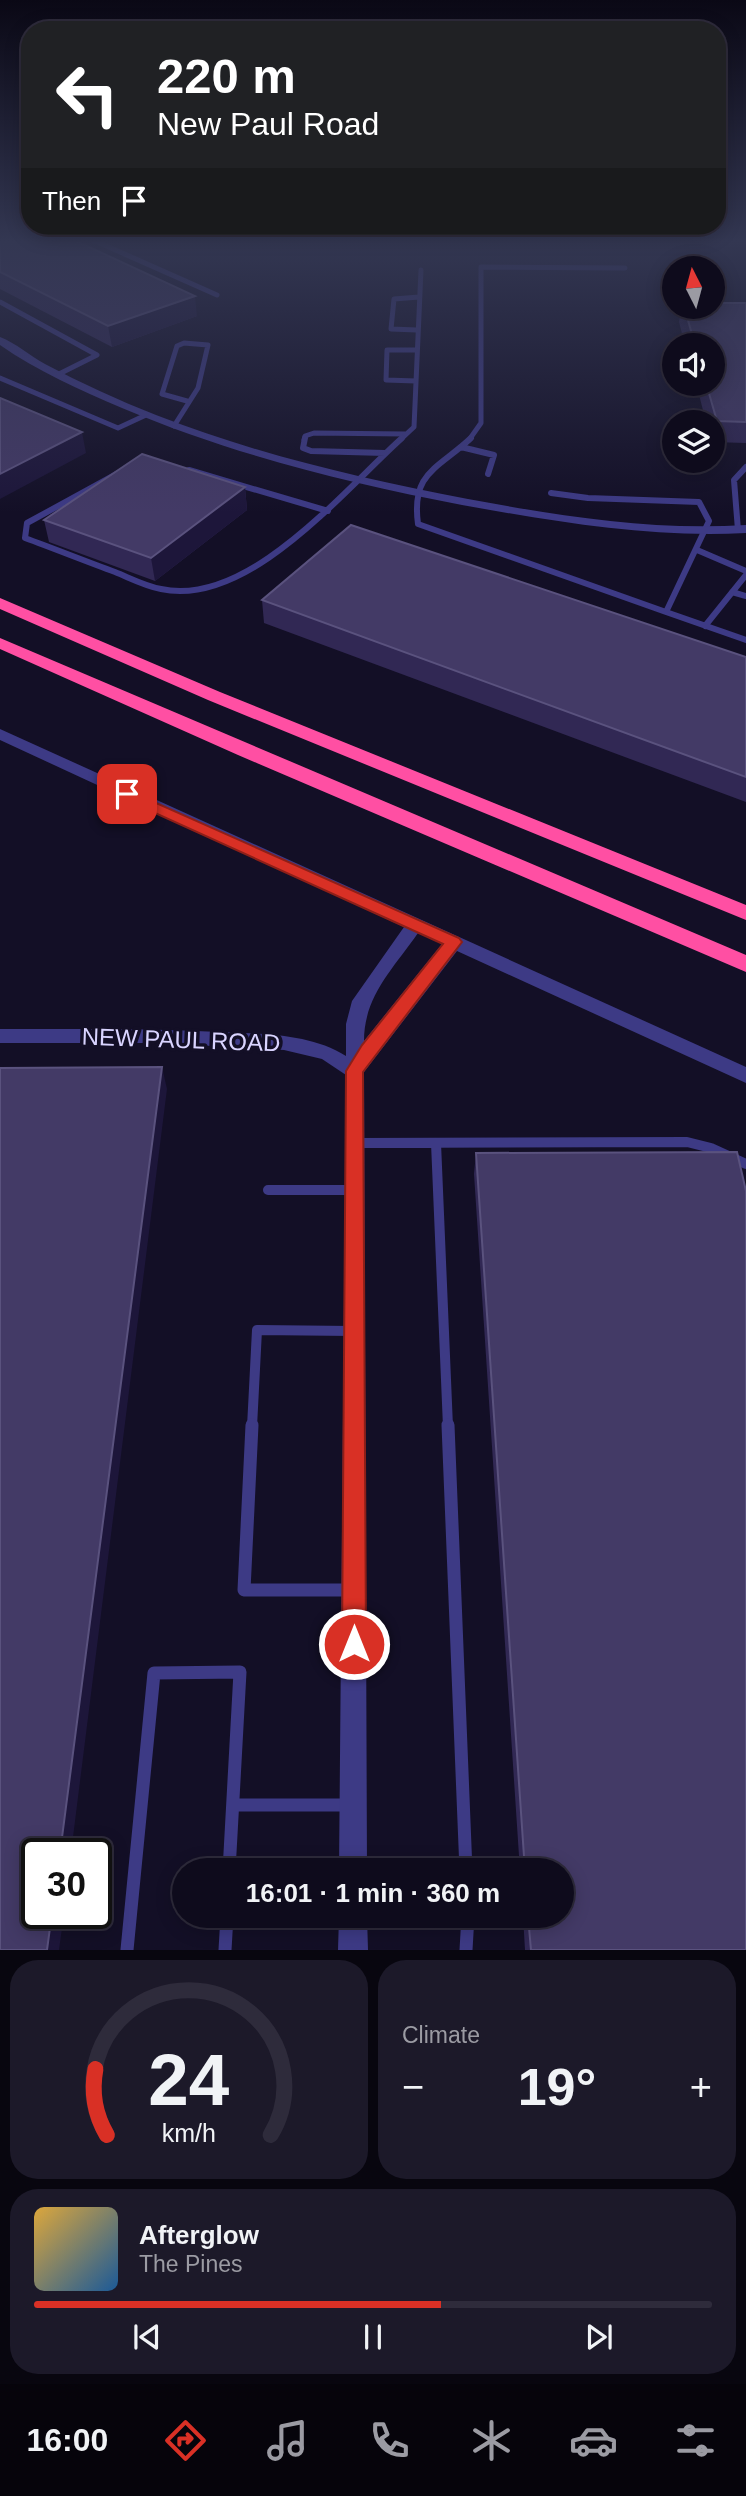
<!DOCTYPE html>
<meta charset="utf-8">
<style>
:root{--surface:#0e0b1c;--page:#1c1929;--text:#f1f3f6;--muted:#9b9ba3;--line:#2e2b3b;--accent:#d93025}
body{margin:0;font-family:Arial,sans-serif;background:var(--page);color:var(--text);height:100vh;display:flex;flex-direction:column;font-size:26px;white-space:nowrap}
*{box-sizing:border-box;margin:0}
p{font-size:23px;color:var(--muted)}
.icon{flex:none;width:38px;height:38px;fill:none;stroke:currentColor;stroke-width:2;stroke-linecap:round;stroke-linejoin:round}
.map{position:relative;height:1950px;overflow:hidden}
.sheet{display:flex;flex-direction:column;gap:10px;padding:10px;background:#08060f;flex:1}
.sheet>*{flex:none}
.guide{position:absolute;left:21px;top:21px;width:705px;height:214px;border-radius:28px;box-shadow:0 4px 18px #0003,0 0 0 2px var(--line);background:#202124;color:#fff;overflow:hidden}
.needle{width:46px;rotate:354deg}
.fabs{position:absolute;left:662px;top:256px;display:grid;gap:14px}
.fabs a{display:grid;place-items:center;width:63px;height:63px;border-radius:50%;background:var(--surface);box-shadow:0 4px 18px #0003,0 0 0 2px var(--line);font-size:35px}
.speed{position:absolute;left:21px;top:1838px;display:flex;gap:14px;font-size:35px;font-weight:700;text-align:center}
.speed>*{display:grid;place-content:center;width:91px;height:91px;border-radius:50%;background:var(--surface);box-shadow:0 4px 18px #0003,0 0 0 2px var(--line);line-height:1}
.speed .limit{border:4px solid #111;border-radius:10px;background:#fff;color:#111}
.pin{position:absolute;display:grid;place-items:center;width:60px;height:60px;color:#fff;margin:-30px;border-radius:14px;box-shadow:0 4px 10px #0006}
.me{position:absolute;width:77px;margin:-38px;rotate:0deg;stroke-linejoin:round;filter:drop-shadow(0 0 5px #0008)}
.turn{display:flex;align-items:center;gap:24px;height:147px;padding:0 21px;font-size:32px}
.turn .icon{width:91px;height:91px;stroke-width:2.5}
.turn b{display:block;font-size:49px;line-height:60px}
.then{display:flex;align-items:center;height:66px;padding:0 21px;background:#0003;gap:14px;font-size:26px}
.big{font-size:52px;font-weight:600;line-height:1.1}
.sheet .tile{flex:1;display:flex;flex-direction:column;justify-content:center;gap:10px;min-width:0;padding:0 24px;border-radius:28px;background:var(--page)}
.sheet .dial{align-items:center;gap:0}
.dial svg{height:182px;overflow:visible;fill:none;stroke:var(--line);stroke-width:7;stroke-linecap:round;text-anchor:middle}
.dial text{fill:var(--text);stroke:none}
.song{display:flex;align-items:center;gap:21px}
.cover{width:84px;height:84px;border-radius:10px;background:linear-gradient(135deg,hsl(40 70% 55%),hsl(210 70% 35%))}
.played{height:7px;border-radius:4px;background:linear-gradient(90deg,var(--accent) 60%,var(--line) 60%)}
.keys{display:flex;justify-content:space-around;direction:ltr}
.heat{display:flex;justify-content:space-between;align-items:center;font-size:38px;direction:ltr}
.sheet .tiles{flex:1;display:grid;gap:10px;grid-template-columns:1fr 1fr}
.tile:last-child{grid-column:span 2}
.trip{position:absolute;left:172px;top:1858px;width:402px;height:70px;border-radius:35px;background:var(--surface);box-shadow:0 4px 18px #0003,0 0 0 2px var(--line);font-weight:600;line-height:70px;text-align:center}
.tab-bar{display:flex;height:112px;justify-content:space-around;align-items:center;background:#06040b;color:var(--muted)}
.tab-bar .icon{width:49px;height:49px}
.tab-bar .active{color:var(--accent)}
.tab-bar b{font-size:32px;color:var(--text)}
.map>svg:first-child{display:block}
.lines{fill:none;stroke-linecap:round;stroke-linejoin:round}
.lane-far3{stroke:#3d3a85;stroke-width:5}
.lane-far2{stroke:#3d3a85;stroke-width:6}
.lane-far1{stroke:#3d3a85;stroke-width:10}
.lane{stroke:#3d3a85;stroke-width:13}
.street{fill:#3d3a85;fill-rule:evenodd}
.highway{fill:#ff4fa3;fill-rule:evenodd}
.wall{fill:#312854}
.shaded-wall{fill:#1d163a}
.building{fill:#433a66;stroke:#5a527e;stroke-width:2}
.route{fill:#d93025;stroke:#8d1f18;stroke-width:2}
.labels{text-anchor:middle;stroke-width:7;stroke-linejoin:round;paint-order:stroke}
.street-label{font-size:24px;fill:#d9d4ff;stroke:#130f26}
</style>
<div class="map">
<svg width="746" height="1950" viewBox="0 0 746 1950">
<rect width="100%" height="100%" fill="#130f26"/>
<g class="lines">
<!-- lane-far3 -->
<path class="lane-far3" d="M93,240l124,55
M0,302l97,53 -38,19
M417,330l-26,-1 3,-30 25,-2
M416,350h-29l-1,30 30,1
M0,378l118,50 28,-13
M174,426l24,-38 10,-43 -24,-2 -7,3 -15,48 25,7
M304,440l1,-4 9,-3 92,1
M400,440l14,-13 7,-157
M469,440l12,-17v-156l144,1"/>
<!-- lane-far2 -->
<path class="lane-far2" d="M305,438l-2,10 8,3 74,2
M471,438c-33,31 -60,34 -53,86l248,88 43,-91 -10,-19 -111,-4 -37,-5
M461,447l33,8 -6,19
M124,470l-97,53 -2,15c30,11 60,23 90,34 15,6 30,14 46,17 87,19 182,-98 241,-151
M189,470l139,41
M738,530l-4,-50 12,-13
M697,550l49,21
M732,592l14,4
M666,612l80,28
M705,626l41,-51"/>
<!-- lane-far1 -->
<path class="lane-far1" d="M356,1143l331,-1 24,6 35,16
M436,1143l12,284
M268,1190h86
M252,1427l5,-97 96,1"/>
<!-- lane -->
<path class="lane" d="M252,1425l-8,165h109
M448,1425l18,446
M233,1805h117
M127,1950l27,-277 86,-1 -11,199
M225,1950l2,-34
M466,1950l2,-34"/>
<!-- street -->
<path class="street" d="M0,337c16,6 30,19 45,27 36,19 73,36 111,51 100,39 206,64 312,84 92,17 184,32 278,26v8c-96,5 -189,-11 -284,-28 -116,-22 -231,-51 -340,-97 -42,-18 -85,-37 -122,-63z
M0,729l746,338v16l-289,-132 -93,121 3,799h-28l7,-796 -24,-16 -38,-9 -125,-7h-159v-14c74,0 147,-1 220,3 42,2 90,1 126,24v-32l6,-23 52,-74 -404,-187zM418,933l24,11 -78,97c0,-45 29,-72 54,-108z
M339,1916h28l1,34h-30z"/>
<!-- highway -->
<path class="highway" d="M0,598l220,94 526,213v15l-538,-220 -208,-91z
M0,638l746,317v17l-508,-217 -238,-106z"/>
</g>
<!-- wall -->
<path class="wall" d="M0,240l197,76 -85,31 -112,-58z
M746,303v140l-34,-1v-20h-6l-10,-39h16v-38h-27l-6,-23 3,-16z
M245,487l2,23 -92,71 -106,-39 -5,-22z
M262,600l484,57v145l-482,-179z
M476,1153l270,797h-221l-2,-34h39v-45h-42l-46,-697z"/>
<!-- shaded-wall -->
<path class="shaded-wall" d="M195,296l2,20 -85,31 -4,-21z
M82,432l4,21 -86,46v-25z
M245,487l2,23 -92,71 -4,-23z
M162,1067l5,22 -96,764h-11z
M52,1913h12l-5,37h-12z"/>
<!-- building -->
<path class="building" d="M0,240h74l121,56 -87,30 -108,-54z
M712,303h34v119l-29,-1 -11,-38h6v-38h-17l-11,-39h28z
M0,398l82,34 -82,42z
M142,454l103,33 -94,71 -107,-38z
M351,525l395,132v120l-484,-177z
M162,1067l-102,786h-23v60h15l-5,37h-47v-882z
M737,1152l9,39v759h-215l-3,-34h34v-45h-37l-49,-718z"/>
<!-- sky -->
<linearGradient id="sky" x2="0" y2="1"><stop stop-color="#0a0815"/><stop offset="0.47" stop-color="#333752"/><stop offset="1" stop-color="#333752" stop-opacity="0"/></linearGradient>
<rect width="746" height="513" fill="url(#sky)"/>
<!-- route -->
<path class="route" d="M127,790l332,148 3,4 -99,130 3,572 -4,8 -8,3 -8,-3 -4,-8 4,-573 16,-26 81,-101 -321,-146 -2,-4z"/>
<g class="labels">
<!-- street labels -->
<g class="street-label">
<text transform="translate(181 1040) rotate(2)" y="8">NEW PAUL ROAD</text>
</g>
</g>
</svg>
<div class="fabs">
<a><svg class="needle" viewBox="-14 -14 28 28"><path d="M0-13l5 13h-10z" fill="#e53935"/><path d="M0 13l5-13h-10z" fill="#9b9ba3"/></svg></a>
<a><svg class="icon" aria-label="sound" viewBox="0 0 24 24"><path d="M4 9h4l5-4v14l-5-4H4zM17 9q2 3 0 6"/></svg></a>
<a><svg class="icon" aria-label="layers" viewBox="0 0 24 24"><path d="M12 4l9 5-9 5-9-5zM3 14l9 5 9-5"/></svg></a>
</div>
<div class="speed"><div class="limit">30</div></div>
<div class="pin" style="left:127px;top:794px;background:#d93025"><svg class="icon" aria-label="arrive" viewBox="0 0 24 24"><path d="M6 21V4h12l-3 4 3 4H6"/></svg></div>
<svg class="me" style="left:354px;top:1644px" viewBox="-20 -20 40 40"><circle r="17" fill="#d93025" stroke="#fff" stroke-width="3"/><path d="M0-11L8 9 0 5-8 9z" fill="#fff"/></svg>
<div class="trip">16:01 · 1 min · 360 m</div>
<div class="guide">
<div class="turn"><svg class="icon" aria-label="left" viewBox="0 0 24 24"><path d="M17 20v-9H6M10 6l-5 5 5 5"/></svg><div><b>220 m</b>New Paul Road</div></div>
<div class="then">Then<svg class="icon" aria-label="arrive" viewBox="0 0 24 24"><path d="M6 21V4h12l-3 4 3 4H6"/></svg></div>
</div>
</div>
<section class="sheet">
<div class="tiles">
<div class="tile dial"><svg viewBox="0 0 100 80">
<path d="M14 69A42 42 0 1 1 86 69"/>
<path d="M14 69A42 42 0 0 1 9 40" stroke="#d93025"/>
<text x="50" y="56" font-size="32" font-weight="700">24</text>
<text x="50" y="72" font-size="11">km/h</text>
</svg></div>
<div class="tile"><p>Climate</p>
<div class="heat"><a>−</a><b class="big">19°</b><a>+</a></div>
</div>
<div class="tile">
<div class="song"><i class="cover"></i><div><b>Afterglow</b><p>The Pines</p></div></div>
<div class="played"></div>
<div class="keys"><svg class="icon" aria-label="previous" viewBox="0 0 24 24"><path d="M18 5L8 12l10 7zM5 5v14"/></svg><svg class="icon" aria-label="pause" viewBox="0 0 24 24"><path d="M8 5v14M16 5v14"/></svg><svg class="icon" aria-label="next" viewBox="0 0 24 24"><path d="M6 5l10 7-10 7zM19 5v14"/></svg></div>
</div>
</div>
</section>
<nav class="tab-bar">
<b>16:00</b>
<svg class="icon active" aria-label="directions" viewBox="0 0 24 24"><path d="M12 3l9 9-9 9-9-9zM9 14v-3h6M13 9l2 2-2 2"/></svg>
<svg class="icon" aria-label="music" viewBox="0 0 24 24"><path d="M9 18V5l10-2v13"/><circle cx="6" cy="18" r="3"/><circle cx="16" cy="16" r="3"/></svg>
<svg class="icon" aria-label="phone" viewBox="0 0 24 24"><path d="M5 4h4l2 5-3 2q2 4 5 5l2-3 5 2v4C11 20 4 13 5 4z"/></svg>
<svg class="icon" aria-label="climate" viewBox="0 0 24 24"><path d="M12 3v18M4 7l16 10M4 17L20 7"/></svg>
<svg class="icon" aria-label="car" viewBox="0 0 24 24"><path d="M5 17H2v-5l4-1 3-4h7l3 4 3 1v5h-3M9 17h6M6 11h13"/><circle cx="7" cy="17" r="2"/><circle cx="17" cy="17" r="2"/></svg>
<svg class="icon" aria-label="filters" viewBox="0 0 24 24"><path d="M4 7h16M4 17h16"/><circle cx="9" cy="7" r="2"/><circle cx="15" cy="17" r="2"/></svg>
</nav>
